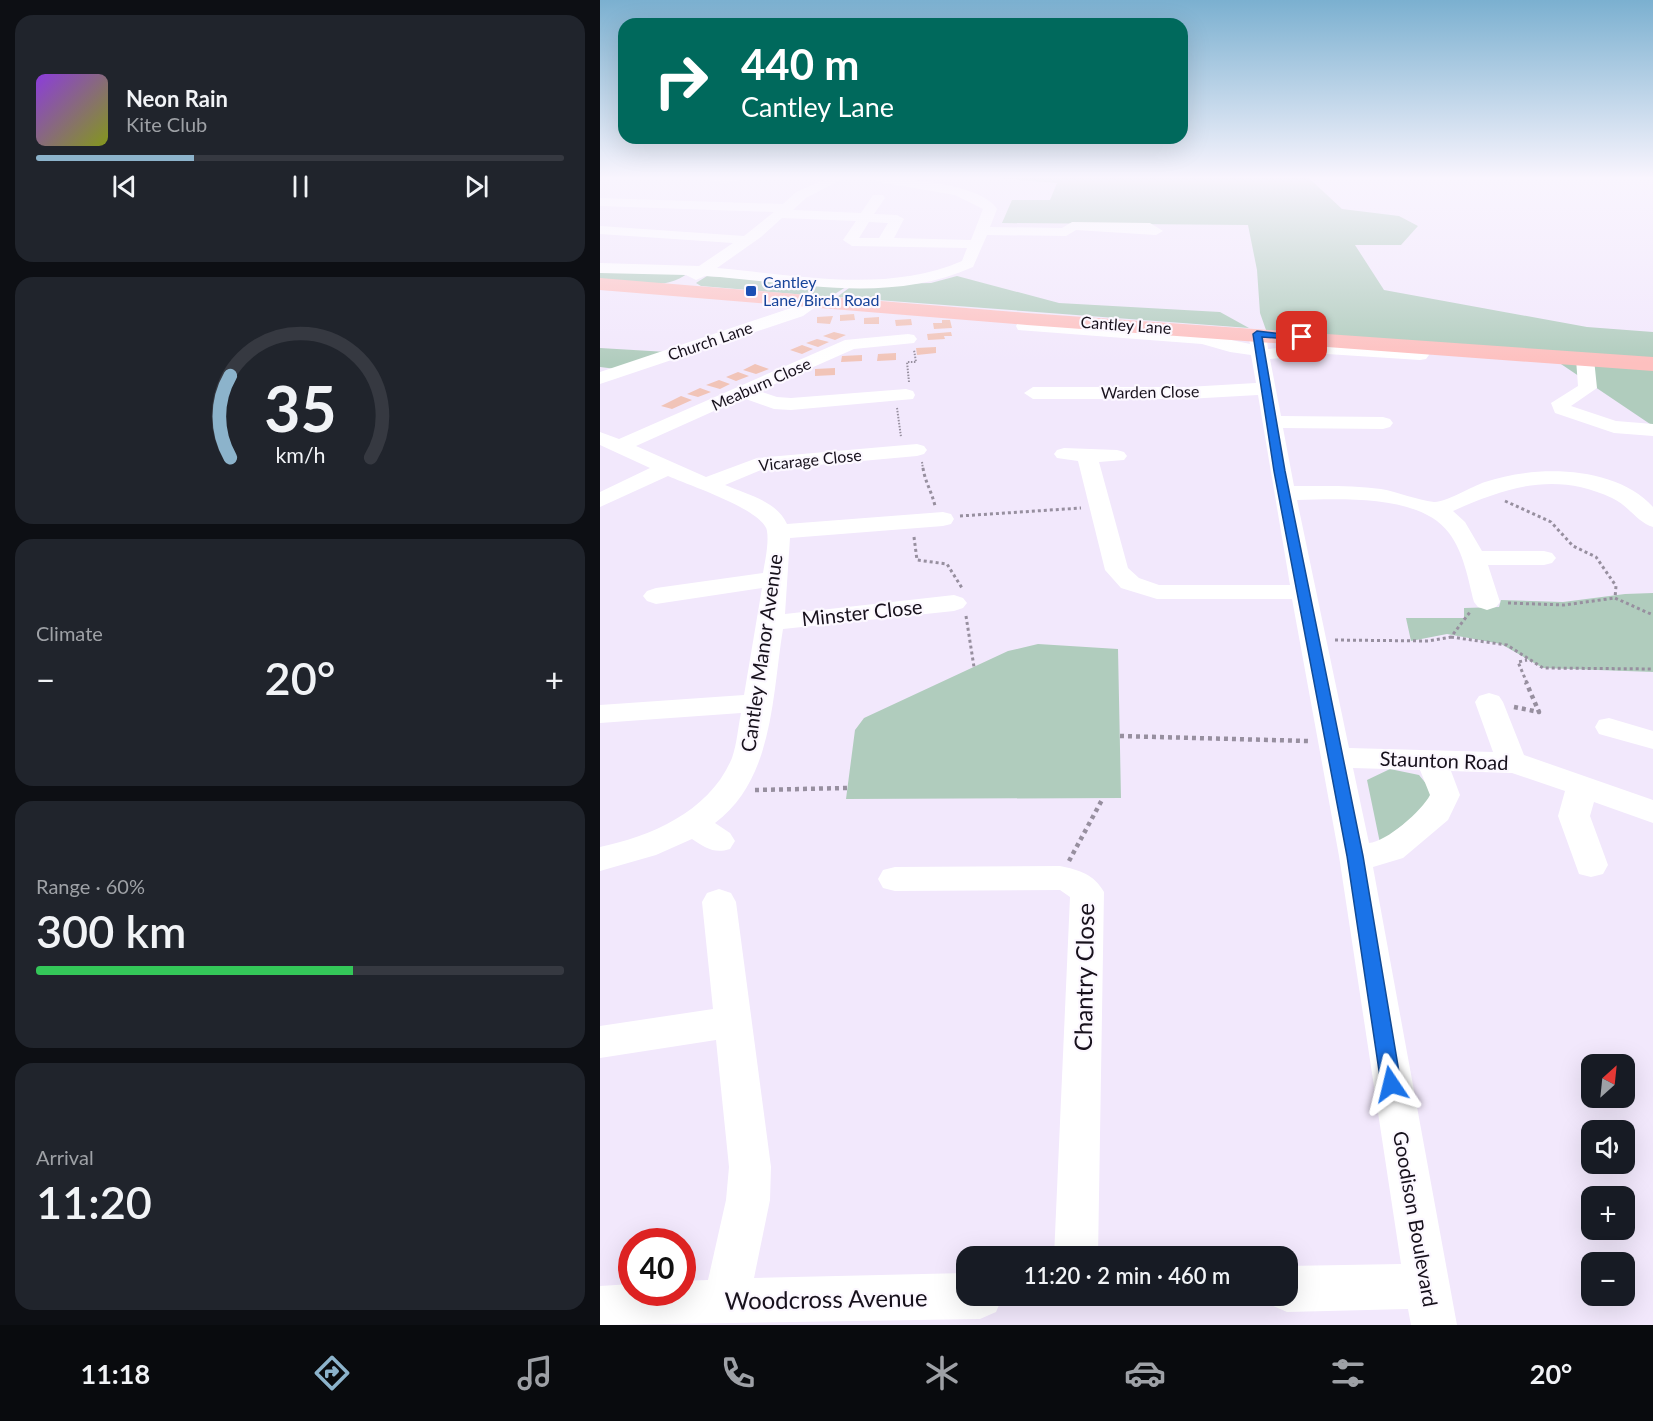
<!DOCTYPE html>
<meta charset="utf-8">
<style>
:root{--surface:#171b24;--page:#20242c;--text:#f1f3f6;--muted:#9ea1a6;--line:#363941;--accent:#8cb3cb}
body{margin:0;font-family:Lato,sans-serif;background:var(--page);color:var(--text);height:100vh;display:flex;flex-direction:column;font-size:22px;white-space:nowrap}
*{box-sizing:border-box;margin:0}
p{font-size:20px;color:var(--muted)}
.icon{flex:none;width:33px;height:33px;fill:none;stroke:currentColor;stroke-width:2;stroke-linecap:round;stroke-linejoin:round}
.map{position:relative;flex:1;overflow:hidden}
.drawer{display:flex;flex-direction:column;gap:15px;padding:15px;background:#0d0f14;width:600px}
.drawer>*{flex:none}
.banner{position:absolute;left:18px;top:18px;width:570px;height:126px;border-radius:18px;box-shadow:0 6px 24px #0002;background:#00695c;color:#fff;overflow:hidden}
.needle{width:39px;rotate:27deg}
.fabs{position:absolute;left:981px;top:1054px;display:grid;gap:12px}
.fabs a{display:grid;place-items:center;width:54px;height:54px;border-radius:12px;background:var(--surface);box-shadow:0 6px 24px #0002;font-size:30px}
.speed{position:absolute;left:18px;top:1228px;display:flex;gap:12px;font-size:30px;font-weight:700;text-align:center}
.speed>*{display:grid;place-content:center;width:78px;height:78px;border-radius:50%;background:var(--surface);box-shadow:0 6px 24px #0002;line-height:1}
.speed .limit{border:9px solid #d22;background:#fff;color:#111}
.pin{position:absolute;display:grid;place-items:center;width:51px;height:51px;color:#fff;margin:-26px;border-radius:12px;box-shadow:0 3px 9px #0006}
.me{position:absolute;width:66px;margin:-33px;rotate:350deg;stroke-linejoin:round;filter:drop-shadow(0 0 4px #0008)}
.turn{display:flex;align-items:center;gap:21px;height:126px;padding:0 24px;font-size:27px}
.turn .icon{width:78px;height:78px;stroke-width:2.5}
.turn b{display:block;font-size:42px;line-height:51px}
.big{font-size:45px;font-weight:600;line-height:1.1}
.drawer .card{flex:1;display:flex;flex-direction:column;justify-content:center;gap:9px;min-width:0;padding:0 21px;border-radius:18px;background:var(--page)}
.drawer .dial{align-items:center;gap:0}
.dial svg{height:156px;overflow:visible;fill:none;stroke:var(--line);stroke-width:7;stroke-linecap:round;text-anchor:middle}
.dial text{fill:var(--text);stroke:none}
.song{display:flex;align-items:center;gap:18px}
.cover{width:72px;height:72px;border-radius:9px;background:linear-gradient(135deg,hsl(270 70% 55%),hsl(70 70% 35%))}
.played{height:6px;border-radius:3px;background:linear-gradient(90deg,var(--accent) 30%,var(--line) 30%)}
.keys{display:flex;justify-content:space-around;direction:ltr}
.heat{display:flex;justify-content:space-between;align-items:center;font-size:33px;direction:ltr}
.charge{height:9px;border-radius:4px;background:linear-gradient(90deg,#34c759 60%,var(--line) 0)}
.trip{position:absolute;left:356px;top:1246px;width:342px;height:60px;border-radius:18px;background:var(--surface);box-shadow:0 6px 24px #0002;font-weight:600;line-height:60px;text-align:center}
.dock{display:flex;height:96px;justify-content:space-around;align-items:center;background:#090b0e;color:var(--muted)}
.dock .icon{width:42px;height:42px}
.dock .on{color:var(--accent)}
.dock b{font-size:27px;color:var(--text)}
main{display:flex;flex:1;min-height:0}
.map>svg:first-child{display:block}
.green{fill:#b0ccbd}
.building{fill:#f1c4b8}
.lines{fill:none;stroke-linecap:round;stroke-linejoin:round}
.path-far2{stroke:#978f9f;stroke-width:2;stroke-dasharray:1.5 1.5;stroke-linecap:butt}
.path-far1{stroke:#978f9f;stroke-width:3;stroke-dasharray:3 3;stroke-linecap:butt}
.path{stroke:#978f9f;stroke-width:4.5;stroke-dasharray:4 4;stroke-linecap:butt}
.minor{fill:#fff;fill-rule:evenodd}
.major{fill:#fdc0bf;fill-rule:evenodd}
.route{fill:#1a73e8;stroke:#114b97;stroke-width:1.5}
.transit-dot{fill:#1a4fb4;stroke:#fcf8ff;stroke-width:2}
.labels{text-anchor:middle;stroke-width:4.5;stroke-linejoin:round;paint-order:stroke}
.far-transit-label{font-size:16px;fill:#164399;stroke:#fcf8ff;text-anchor:start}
.far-street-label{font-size:16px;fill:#17111c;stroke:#fcf8ff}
.street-label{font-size:20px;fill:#17111c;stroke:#fcf8ff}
.near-street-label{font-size:24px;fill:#17111c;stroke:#fcf8ff}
</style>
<main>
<section class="drawer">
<div class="card">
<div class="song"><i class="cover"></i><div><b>Neon Rain</b><p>Kite Club</p></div></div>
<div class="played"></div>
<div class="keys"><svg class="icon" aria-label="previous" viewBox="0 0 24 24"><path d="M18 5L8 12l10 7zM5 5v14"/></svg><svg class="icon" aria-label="pause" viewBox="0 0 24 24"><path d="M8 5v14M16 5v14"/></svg><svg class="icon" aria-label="next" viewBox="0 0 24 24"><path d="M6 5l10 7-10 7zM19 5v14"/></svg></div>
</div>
<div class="card dial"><svg viewBox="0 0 100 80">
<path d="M14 69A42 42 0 1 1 86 69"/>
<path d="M14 69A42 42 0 0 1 14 27" stroke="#8cb3cb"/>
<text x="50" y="56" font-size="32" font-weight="700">35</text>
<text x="50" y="72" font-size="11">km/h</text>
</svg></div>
<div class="card"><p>Climate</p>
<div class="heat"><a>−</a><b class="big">20°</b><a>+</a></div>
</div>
<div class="card"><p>Range · 60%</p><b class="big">300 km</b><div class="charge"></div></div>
<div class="card"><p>Arrival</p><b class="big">11:20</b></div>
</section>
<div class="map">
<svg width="1053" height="1325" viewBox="0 0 1053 1325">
<rect width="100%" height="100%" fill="#f2e8fc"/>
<!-- green -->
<path class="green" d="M395,178h314l33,31 57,7 19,10 -17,19h-46l29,45 203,37 66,5v33l-387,-35 -6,-17 -3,-43 -9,-45 -246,-2 10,-23h38l7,-17z
M0,270l88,3c-23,19 -60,9 -88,7z
M107,276l142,9 -19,12 -129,-11 -5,-3z
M357,276l102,27 161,9 29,16 -412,-31 16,-12 78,-2z
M0,348l67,4 -51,17 -16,-2z
M955,360l98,8v58z
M1053,593v79l-110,-4 -42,-24 -54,-10 -36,7 -5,-23h58v-10l35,-1 2,-7 62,2 62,-8z
M438,644l80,5 3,149 -275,1 9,-69 9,-12 144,-67z
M790,769l29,6 14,17 -5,13 -48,38 -13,-63z"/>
<!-- building -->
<path class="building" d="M254,314l1,6 -15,1v-6z
M233,316l-3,8 -13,-1v-6z
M279,317v7h-15v-6z
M311,319l1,6 -16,1 -1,-6z
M342,320h8l2,8 -18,1 -1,-6h9z
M234,332l12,3 -11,5 -12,-4z
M351,332l1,4h-8l1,3 -17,1 -1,-6z
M217,339l12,3 -11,5 -12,-4z
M202,345l11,4 -11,5 -12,-4z
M336,347v6l-19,2 -1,-7z
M296,353v7l-19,1 1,-7z
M262,355v6l-21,1 1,-6z
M155,364l14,5 -13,5 -13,-4z
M235,368v7l-20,1v-7z
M138,372l11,4 -13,5 -10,-4z
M119,380l11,4 -10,5 -14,-4z
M100,388l11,4 -13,5 -11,-3z
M81,396l11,4 -20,9 -11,-3z"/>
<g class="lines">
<!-- path-far2 -->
<path class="path-far2" d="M309,382l-2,-20h9l-2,-12
M297,408l4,29
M322,462l1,7"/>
<!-- path-far1 -->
<path class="path-far1" d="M323,468c2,14 9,24 12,38
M905,501l46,21 22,24 23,11 20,29 -1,12 38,17
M360,516l121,-8
M314,537l3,23 30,4 15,24
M908,603l56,2 51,-7
M366,616l8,51
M851,637l56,8 36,23 110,1
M735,640l93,1 23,-4 19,-25
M927,683l-9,-21 9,-2"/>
<!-- path -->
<path class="path" d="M914,707l25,5 -13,-30
M520,736l188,5
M155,790l92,-2
M469,861l34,-63"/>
<!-- minor -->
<path class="minor" d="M107,178h35c-7,6 -28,6 -35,0z
M229,178h15l-38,20 -13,12 68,3 12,-18h10l2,3 -11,16 23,1 7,4 -10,19 77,2 12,-31 -28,-14 -76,-13 -6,-4c29,0 108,5 124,31l-7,18 72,1 10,-6 78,1 13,8 -7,4 -80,-5 -10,6 -79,-1 -14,32c-84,38 -179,15 -268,9l-9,4 -10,-5 -86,-2v-10l99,3 34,-23 -133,-9v-8l144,10 30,-24 -174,-6v-8l183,6 13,-12zM182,218l74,3 -13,19 9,6 115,2 -5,13c-76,33 -166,14 -245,7l44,-31zM269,222l19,1 -9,15h-20z
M217,295l8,5 -22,16 -203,68v-12l191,-64z
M424,321l180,13 46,10 -2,-10 9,-5 9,5 2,15 59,-5 99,7 3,4 -3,4 -6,1 -93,-6 -57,5 11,57 102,1 7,2 3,4 -3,4 -7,2 -100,-1 11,58c29,0 58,-1 87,3 17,3 36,11 53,13 10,1 39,-16 51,-20 49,-17 130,-17 168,25v20c-15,-4 -25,-22 -41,-29 -57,-27 -105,-11 -159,13l12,11 17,29h62l8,2 4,5 -4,5 -8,2h-56l12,37 -4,5 -9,3 -9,-3 -4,-5c-6,-23 -10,-49 -25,-69 -29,-39 -108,-34 -152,-33l52,248 144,4 -18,-50 4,-6 10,-3 10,3 4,6 21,53 129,45v23l-59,-21 -4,14 18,49 -5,9 -12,3 -12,-3 -21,-58 7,-25 -53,-18 -61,-2 9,24 -12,25 -45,38 -30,9 84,458h-46l-3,-16 -121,3 -16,-7 -4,-9h20v-30l114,-2 -62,-408 -47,-257h-135l-36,-11 -16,-18 -27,-109 -21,-3 -3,-4 3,-4 7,-2 53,2 7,2 3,4 -3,4 -25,2 29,106 11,10 20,7h131l-32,-190 -71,4h-154l-9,-6 9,-6h154l69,-4 -5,-28 -21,-3 -28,-8 -184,-14 -2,-4 2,-4zM753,768l67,2 10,25c-8,16 -44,47 -61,48z
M308,334l6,1 3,4 -3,4 -60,6 -95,42 18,6 14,1 115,-9 7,2 2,4 -2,4 -122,11 -17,-1 -31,-11 -107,48 70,31 51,-19 160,-14 7,2 3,4 -3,4 -7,2 -156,14 -36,15c21,9 52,16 62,39l156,-12 8,2 3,5 -3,5 -8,2 -153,12 -5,76 169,-19 9,3 4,5 -4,5 -9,3 -171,18c-11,66 -9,150 -68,194l15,10 5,8 -5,8c-16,5 -24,-1 -38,-10l-36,16 -56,16v-24c52,-11 110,-36 132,-89 5,-14 6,-31 9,-45l-141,10v-18l144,-10 18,-107 -106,16 -9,-3 -4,-5 4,-5 9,-3 107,-15c2,-12 6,-29 4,-42 -3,-21 -79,-46 -99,-55l-68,31v-15l50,-24 -50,-23v-13l19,7 226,-99z
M985,354l9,5 3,29 -26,18 45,15 37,3v12l-39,-3 -59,-20 -4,-10 27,-17 -2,-27z
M1009,718l44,13v18l-54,-15 -4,-7 4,-7z
M460,866c19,4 34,8 44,26l-6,365h-44l16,-360 -10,-7 -165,1 -12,-3 -5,-9 5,-9 12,-3z
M119,889l12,4 5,9 35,265 -1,33 -16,78 212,-5v23h37l-7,16 -16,7 -380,6v-39l32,-2v9h50v-12l26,-1 18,-80 3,-33 -13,-127 -116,18v-32l113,-17 -11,-107 5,-9z"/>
<!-- major -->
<path class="major" d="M0,278l427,35 626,44v14l-626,-46 -427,-35z"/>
</g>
<!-- sky -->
<linearGradient id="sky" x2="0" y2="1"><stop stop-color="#7bb0d0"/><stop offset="0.49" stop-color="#f9f5fe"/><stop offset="1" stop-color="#f9f5fe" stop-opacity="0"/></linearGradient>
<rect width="1053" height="363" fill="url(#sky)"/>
<!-- route -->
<path class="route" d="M657,331l50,6 -5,3 -40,-3 23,134 78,385 38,228 -3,6 -7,3 -7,-3 -3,-6 -34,-228 -73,-385 -21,-137z"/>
<!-- markers -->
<rect class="transit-dot" x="145" y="285" width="12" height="12" rx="3"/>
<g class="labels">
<!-- far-transit labels -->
<g class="far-transit-label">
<text x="163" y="288">Cantley<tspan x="163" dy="18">Lane/Birch Road</tspan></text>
</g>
<!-- far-street labels -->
<g class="far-street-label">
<text transform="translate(526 325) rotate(4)" y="6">Cantley Lane</text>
<text transform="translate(110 341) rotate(-19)" y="6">Church Lane</text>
<text transform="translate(161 384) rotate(-24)" y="6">Meaburn Close</text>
<text transform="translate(550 392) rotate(-1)" y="6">Warden Close</text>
<text transform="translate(210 460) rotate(-6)" y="6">Vicarage Close</text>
</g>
<!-- street labels -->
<g class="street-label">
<text transform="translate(262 613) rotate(-6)" y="7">Minster Close</text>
<text transform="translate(162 653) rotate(-82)" y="7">Cantley Manor Avenue</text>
<text transform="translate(844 761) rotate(2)" y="7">Staunton Road</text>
<text transform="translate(815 1219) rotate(80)" y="7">Goodison Boulevard</text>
</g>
<!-- near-street labels -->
<g class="near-street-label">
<text transform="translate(485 977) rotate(-89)" y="8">Chantry Close</text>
<text transform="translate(226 1300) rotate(-1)" y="8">Woodcross Avenue</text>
</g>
</g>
</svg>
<div class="fabs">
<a><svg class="needle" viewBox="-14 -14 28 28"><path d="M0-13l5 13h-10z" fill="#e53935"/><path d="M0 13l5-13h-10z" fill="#9ea1a6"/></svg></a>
<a><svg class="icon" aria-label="sound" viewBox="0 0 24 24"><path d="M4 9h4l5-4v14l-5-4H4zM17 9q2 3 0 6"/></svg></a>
<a>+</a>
<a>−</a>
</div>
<div class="speed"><div class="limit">40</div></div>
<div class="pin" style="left:702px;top:337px;background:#d93025"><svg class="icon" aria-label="arrive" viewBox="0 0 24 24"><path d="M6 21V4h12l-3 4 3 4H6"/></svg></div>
<svg class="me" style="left:791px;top:1084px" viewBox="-20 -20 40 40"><path d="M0-17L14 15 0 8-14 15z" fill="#1a73e8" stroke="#fff" stroke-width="4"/></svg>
<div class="trip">11:20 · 2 min · 460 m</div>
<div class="banner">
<div class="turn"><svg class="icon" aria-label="right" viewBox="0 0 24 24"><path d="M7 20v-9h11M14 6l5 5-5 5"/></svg><div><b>440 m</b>Cantley Lane</div></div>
</div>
</div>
</main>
<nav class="dock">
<b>11:18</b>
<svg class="icon on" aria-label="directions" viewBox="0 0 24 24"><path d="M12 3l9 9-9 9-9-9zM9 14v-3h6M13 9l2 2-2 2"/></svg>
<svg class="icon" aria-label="music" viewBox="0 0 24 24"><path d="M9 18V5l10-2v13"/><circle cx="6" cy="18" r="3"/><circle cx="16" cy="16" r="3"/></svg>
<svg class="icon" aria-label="phone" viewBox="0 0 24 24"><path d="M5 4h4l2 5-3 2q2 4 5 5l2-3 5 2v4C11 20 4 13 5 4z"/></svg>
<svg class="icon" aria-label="climate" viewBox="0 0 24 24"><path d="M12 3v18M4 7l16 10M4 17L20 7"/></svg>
<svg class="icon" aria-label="car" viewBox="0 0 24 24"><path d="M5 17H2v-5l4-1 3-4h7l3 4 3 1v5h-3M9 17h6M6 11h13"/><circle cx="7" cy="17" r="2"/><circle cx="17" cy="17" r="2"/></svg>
<svg class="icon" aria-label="filters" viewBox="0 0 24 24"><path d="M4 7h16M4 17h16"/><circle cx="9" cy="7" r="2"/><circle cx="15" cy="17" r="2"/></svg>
<b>20°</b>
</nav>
